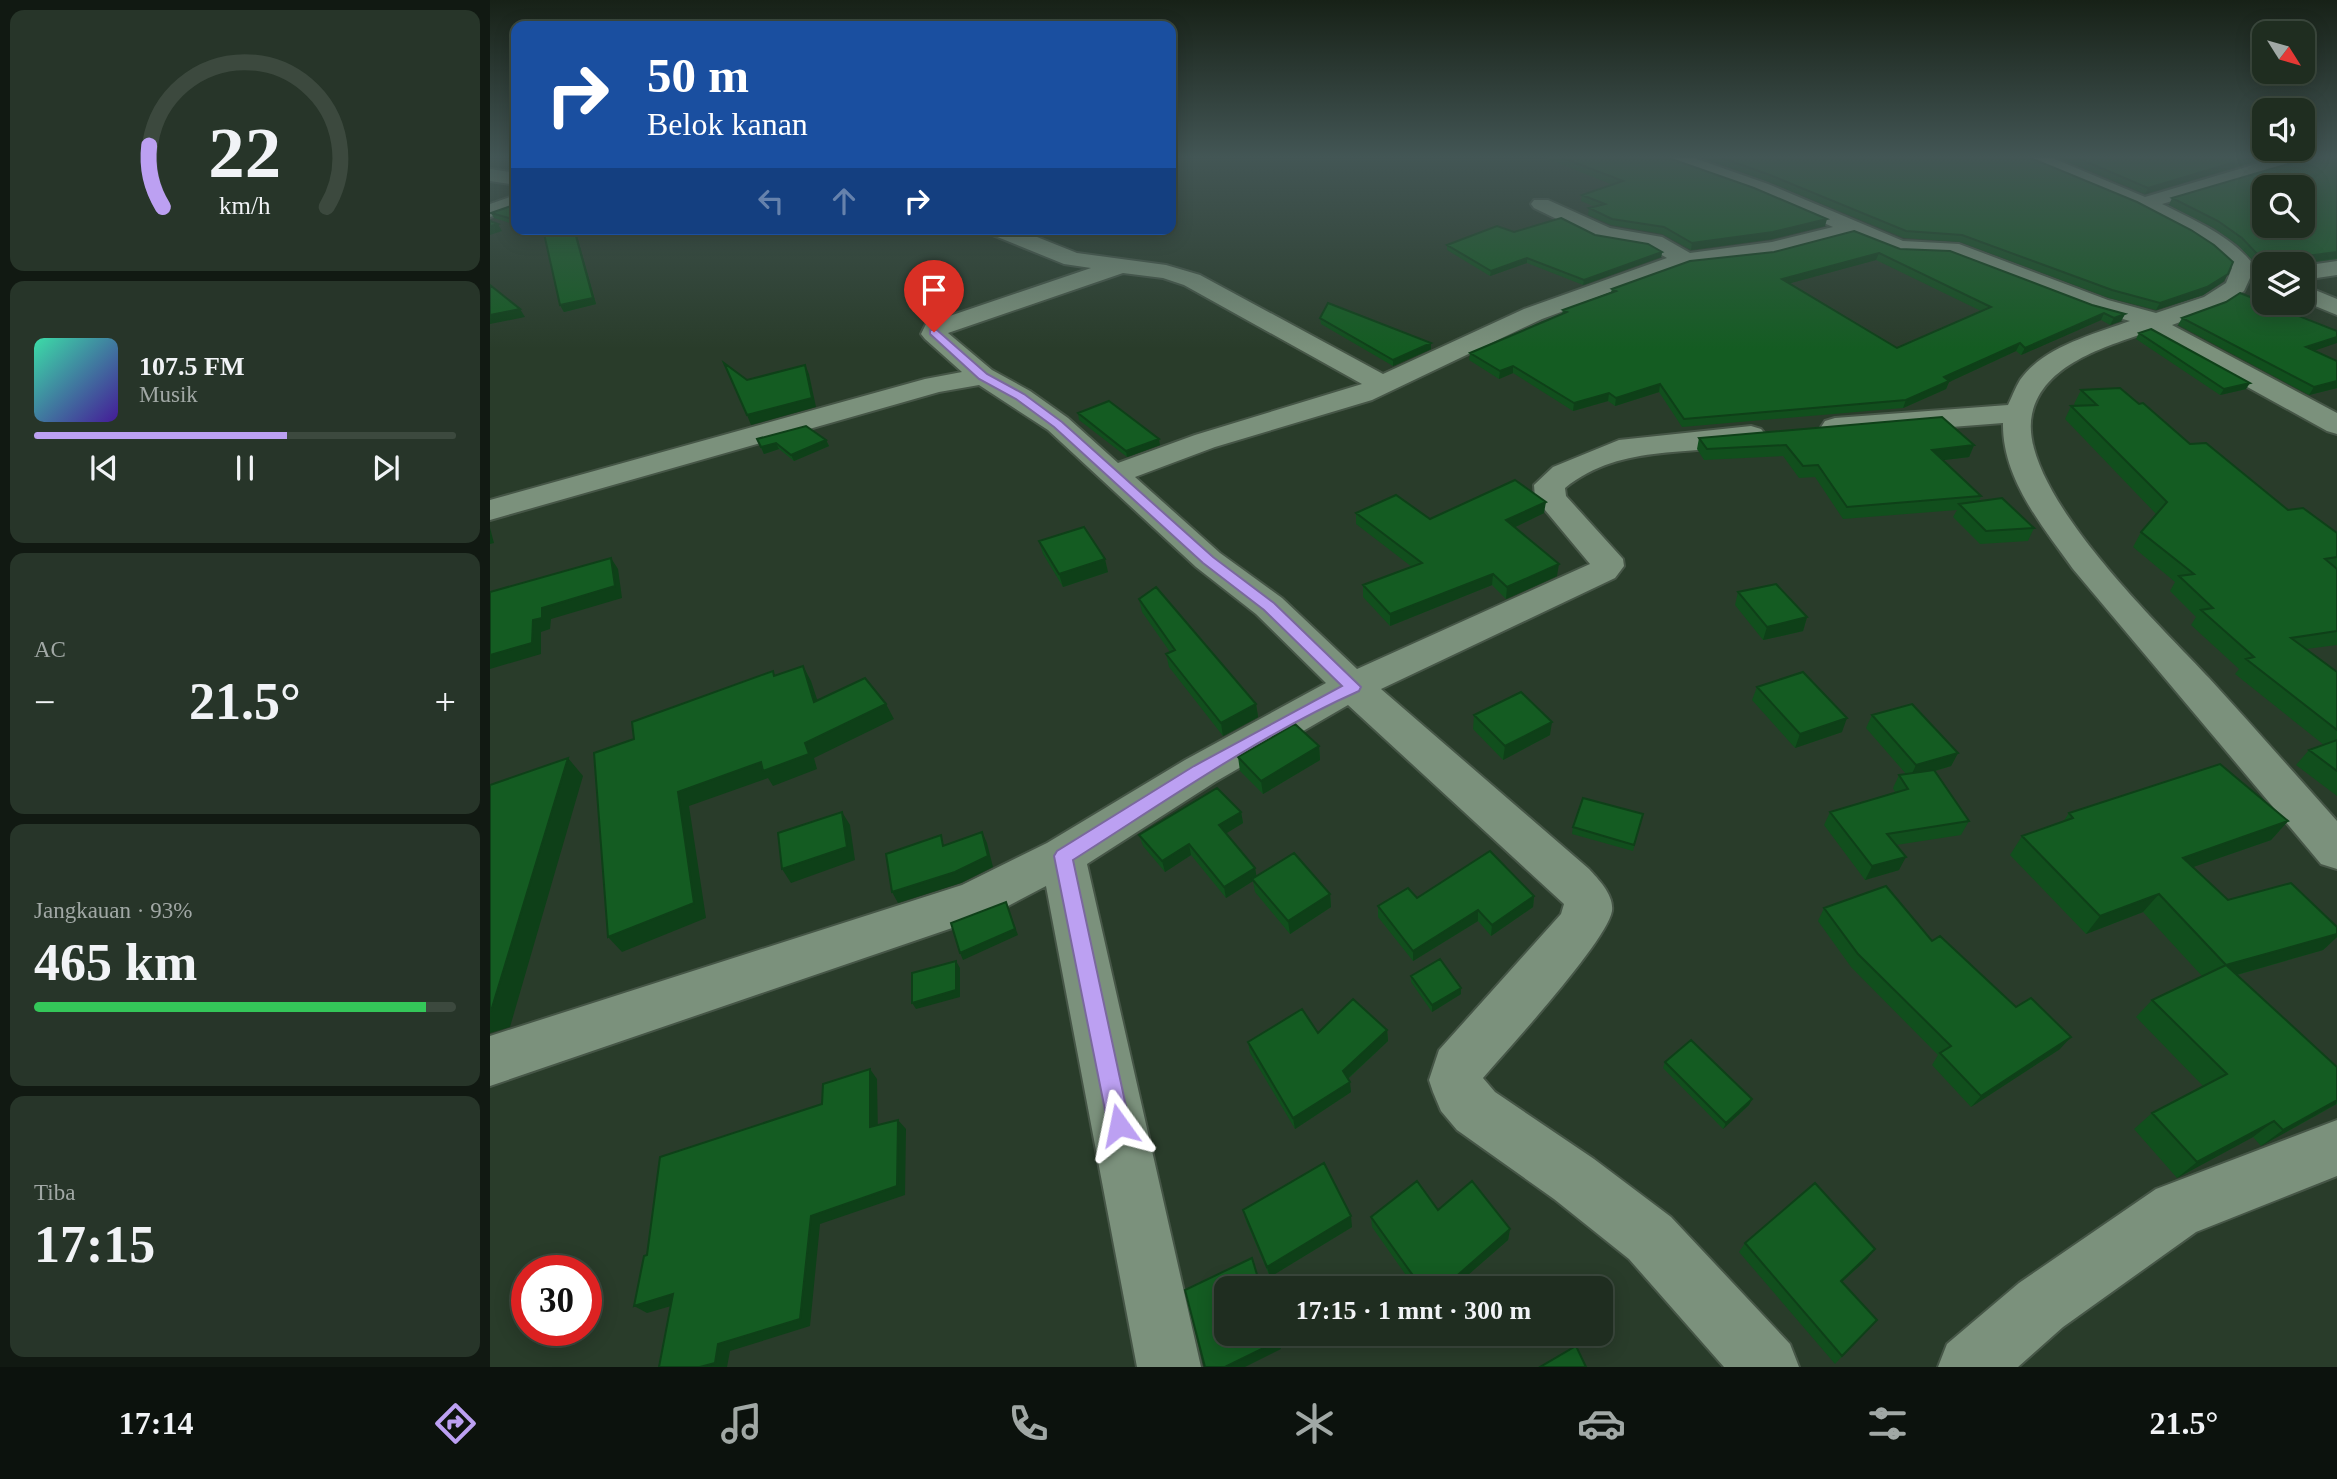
<!DOCTYPE html>
<html lang="id">
<meta charset="utf-8">
<style>
:root{--surface:#1f2d20;--page:#273529;--text:#f1f3f6;--muted:#a1a8a5;--line:#3c493e;--accent:#bca0f2}
body{margin:0;font-family:Georgia,serif;background:var(--page);color:var(--text);height:100vh;display:flex;flex-direction:column;font-size:26px;white-space:nowrap}
*{box-sizing:border-box;margin:0}
p{font-size:23px;color:var(--muted)}
.icon{flex:none;width:38px;height:38px;fill:none;stroke:currentColor;stroke-width:2;stroke-linecap:round;stroke-linejoin:round}
.map{position:relative;flex:1;overflow:hidden}
.panel{display:flex;flex-direction:column;gap:10px;padding:10px;background:#111912;width:490px}
.panel>*{flex:none}
.hud{position:absolute;left:21px;top:21px;width:665px;height:214px;border-radius:14px;box-shadow:0 4px 18px #0003,0 0 0 2px var(--line);background:#1a4fa0;color:#fff;overflow:hidden}
.needle{width:46px;rotate:127deg}
.controls{position:absolute;left:1762px;top:21px;display:grid;gap:14px}
.controls a{display:grid;place-items:center;width:63px;height:63px;border-radius:14px;background:var(--surface);box-shadow:0 4px 18px #0003,0 0 0 2px var(--line);font-size:35px}
.speed{position:absolute;left:21px;top:1255px;display:flex;gap:14px;font-size:35px;font-weight:700;text-align:center}
.speed>*{display:grid;place-content:center;width:91px;height:91px;border-radius:50%;background:var(--surface);box-shadow:0 4px 18px #0003,0 0 0 2px var(--line);line-height:1}
.speed .limit{border:10px solid #d22;background:#fff;color:#111}
.pin{position:absolute;display:grid;place-items:center;width:60px;height:60px;color:#fff;margin:-72px -30px;border-radius:50% 50% 50% 0;rotate:-45deg;box-shadow:0 0 7px #0007}
.pin .icon{rotate:45deg}
.me{position:absolute;width:77px;margin:-38px;rotate:348deg;stroke-linejoin:round;filter:drop-shadow(0 0 5px #0008)}
.turn{display:flex;align-items:center;gap:24px;height:147px;padding:0 21px;font-size:32px}
.turn .icon{width:91px;height:91px;stroke-width:2.5}
.turn b{display:block;font-size:49px;line-height:60px}
.lanes{display:flex;align-items:center;height:66px;padding:0 21px;background:#0003;justify-content:center;gap:35px;direction:ltr}
.lanes .off{opacity:.35}
.big{font-size:52px;font-weight:800;line-height:1.1}
.panel .card{flex:1;display:flex;flex-direction:column;justify-content:center;gap:10px;min-width:0;padding:0 24px;border-radius:14px;background:var(--page)}
.panel .dial{align-items:center;gap:0}
.dial svg{height:182px;overflow:visible;fill:none;stroke:var(--line);stroke-width:7;stroke-linecap:round;text-anchor:middle}
.dial text{fill:var(--text);stroke:none}
.song{display:flex;align-items:center;gap:21px}
.cover{width:84px;height:84px;border-radius:10px;background:linear-gradient(135deg,hsl(160 70% 55%),hsl(260 70% 35%))}
.played{height:7px;border-radius:4px;background:linear-gradient(90deg,var(--accent) 60%,var(--line) 60%)}
.keys{display:flex;justify-content:space-around;direction:ltr}
.heat{display:flex;justify-content:space-between;align-items:center;font-size:38px;direction:ltr}
.charge{height:10px;border-radius:5px;background:linear-gradient(90deg,#34c759 93%,var(--line) 0)}
.trip{position:absolute;left:724px;top:1276px;width:399px;height:70px;border-radius:14px;background:var(--surface);box-shadow:0 4px 18px #0003,0 0 0 2px var(--line);font-weight:800;line-height:70px;text-align:center}
.tabs{display:flex;height:112px;justify-content:space-around;align-items:center;background:#0c120d;color:var(--muted)}
.tabs .icon{width:49px;height:49px}
.tabs .active{color:var(--accent)}
.tabs b{font-size:32px;color:var(--text)}
main{display:flex;flex:1;min-height:0}
.map>svg:first-child{display:block}
.lines{fill:none;stroke-linecap:round;stroke-linejoin:round}
.minor-casing{stroke:#465647;stroke-width:4}
.minor{fill:#7b917c;fill-rule:evenodd}
.wall{fill:#114f1d;fill-rule:evenodd}
.shaded-wall{fill:#0e4018}
.building{fill:#145c22;stroke:#0e4018;stroke-width:2;fill-rule:evenodd}
.route{fill:#bca0f2;stroke:#7a689d;stroke-width:2}
</style>
<main>
<section class="panel">
<div class="card dial"><svg viewBox="0 0 100 80">
<path d="M14 69A42 42 0 1 1 86 69"/>
<path d="M14 69A42 42 0 0 1 8 42" stroke="#bca0f2"/>
<text x="50" y="56" font-size="32" font-weight="700">22</text>
<text x="50" y="72" font-size="11">km/h</text>
</svg></div>
<div class="card">
<div class="song"><i class="cover"></i><div><b>107.5 FM</b><p>Musik</p></div></div>
<div class="played"></div>
<div class="keys"><svg class="icon" aria-label="previous" viewBox="0 0 24 24"><path d="M18 5L8 12l10 7zM5 5v14"/></svg><svg class="icon" aria-label="pause" viewBox="0 0 24 24"><path d="M8 5v14M16 5v14"/></svg><svg class="icon" aria-label="next" viewBox="0 0 24 24"><path d="M6 5l10 7-10 7zM19 5v14"/></svg></div>
</div>
<div class="card"><p>AC</p>
<div class="heat"><a>−</a><b class="big">21.5°</b><a>+</a></div>
</div>
<div class="card"><p>Jangkauan · 93%</p><b class="big">465 km</b><div class="charge"></div></div>
<div class="card"><p>Tiba</p><b class="big">17:15</b></div>
</section>
<div class="map">
<svg width="1847" height="1367" viewBox="0 0 1847 1367">
<rect width="100%" height="100%" fill="#293c2a"/>
<g class="lines">
<!-- minor casing -->
<g class="minor-casing">
<path id="minor" d="M1174,157h27l77,27 135,57 56,3 149,56 48,13 48,-16 22,-14 6,-15c-48,-49 -141,-81 -206,-107l-2,-4h26l95,40 135,-40h30l-2,4 -146,43c32,16 72,33 93,63l-11,24 -23,16 -49,18 165,88v21l-10,-3 -179,-99c-43,15 -105,32 -116,82 -16,75 129,212 177,264 43,47 85,95 128,143v48l-16,-5 -248,-295c-31,-43 -71,-91 -70,-146l-168,13 -10,-3 -4,-6 4,-6 10,-3 173,-13c4,-8 7,-17 12,-25 23,-33 74,-46 110,-59l-40,-11 -142,-55 -49,-1 -47,-19 -80,21 -84,10 -21,7 -125,46 -170,81 -157,47 -80,30 85,76 62,45 75,71 233,-105 -55,-66 -1,-13 19,-18 66,-27 132,-14 10,3 5,6 -5,6c-66,17 -138,0 -196,47l1,8 57,63 1,7 -9,12 -234,111 208,180c10,11 25,26 23,42 -5,30 -104,138 -129,167l12,14 99,67 77,58 119,127 9,23h-75l-95,-108 -75,-60 -97,-69 -16,-19 -8,-19 -4,-12 10,-30 122,-136 3,-10 -216,-199 -133,77 -128,82 114,503h-64l-91,-481 -53,28 -503,172v-50l472,-151 85,-42 138,-83 141,-77 -70,-69 -60,-47 -148,-137 -69,-45 -40,7 -449,128v-20l435,-121 37,-7 -37,-33 -4,-5 5,-10 165,-56 -27,-4 -74,-30 -2,-5h29l60,24 89,12 34,10 183,99 141,-65 143,-51 -19,-11 -52,-9 -62,-30 -3,-4 3,-4h14l62,28 52,9 28,16 82,-11 61,-15 -79,-35 -88,-31zM633,273l40,5 21,7 178,99 -167,51 -77,28 -50,-45 -38,-27 -38,-21 -44,-37z
M0,169l26,4v12l-26,-4z
M26,195v13l-26,9v-13z
M1847,261v14l-34,5v-14z
M1813,285l34,14v16l-34,-14z
M1847,1120v56l-141,56 -133,95 -45,40h-80l9,-23 72,-61 137,-94z"/>
</g>
<!-- minor -->
<use href="#minor" class="minor"/>
</g>
<!-- wall -->
<path class="wall" d="M1053,157h123l159,69 -53,13 -81,11 -29,-16 -51,-9 -23,-10 1,-7 6,-1 -14,-6 1,-6 31,-10z
M1210,157h328l196,124 -21,14 -47,15 -47,-12 -149,-56 -56,-4 -135,-56z
M1567,157h213l-125,37z
M1847,157v102l-32,4 -41,1v14l-13,3 6,-16 -19,-20 -24,-17 -45,-23 3,-7z
M26,201v24l-22,-7 -3,-5 23,-8z
M42,229h43l21,75 -32,8 -4,-7 -16,-72z
M1024,232l81,3 67,17 -1,5 -78,28 -56,-22 -37,13 -43,-26v-5z
M1410,249l225,65 -4,7 -11,4 -9,-5 -80,35 -5,-4 -67,31 -3,7 -43,19 -221,19 -23,-35 -44,14 -7,-5 -35,10 -60,-38 -14,6 -30,-19 1,-7 92,-39 1,-4 48,-18 1,-3zM1386,260l105,51 -84,37 -107,-65z
M830,318l111,25v6l-38,17 -72,-42z
M1692,318l132,33 23,10v27l-28,7 -131,-70z
M1649,333l107,56 -26,6 -84,-56z
M1591,390l109,54 98,66 49,23v112l-31,4 31,23v124l-41,-31 13,-15 15,-5 -89,-71 4,-5 -48,-44 5,-8 -26,-26 5,-9 -42,-35 8,-15 16,-17 -92,-96 6,-13h5l-2,-2z
M588,413l82,32 -33,12 -48,-37z
M1209,438l275,7 -5,12 -26,3 38,36 -2,5 55,27 -6,13 -48,3 -27,-27 4,-7 -114,9 -28,-42 -16,1 -16,-22 -79,4 -7,-11z
M267,439l69,1 3,6 -35,15 -15,-12 -15,5z
M866,513l74,6 114,-6 -29,14 42,49 -51,23 -14,-14 -102,41 -27,-29v-12l49,-18 -56,-43z
M549,541l69,31 -45,15 -20,-33z
M1248,592l69,25 -4,14 -40,9 -28,-35z
M649,599l117,105 2,13 -35,19 -54,-69 -3,-13 4,-2 -28,-40z
M1267,687l85,45 -47,16 -43,-48z
M984,715l76,20 -47,25 -30,-31z
M1382,715l86,38 -7,13 -16,5 34,50 -8,14 -65,10 3,25 -34,10 -41,-55 6,-13 65,-20 -2,-4 6,-13 7,-1 -40,-46z
M829,746l1,14 -57,34 -23,-23 -2,-14z
M751,812l2,11 -17,10 29,35 1,8 74,18 1,13 -41,27 -35,-42 -2,-11 -27,17 -35,-43 -26,17 -22,-26 -4,-11z
M1579,813l219,8 -17,19 -78,27 35,33 109,34v3l-14,13 -86,25 100,92v37l-76,42 -8,-9 -76,41 -43,-49 18,-16 51,-27 -67,-69 16,-17 50,-24 -59,-64 -57,22 -76,-79 12,-19 41,-14z
M1153,814l-10,37 -61,-17 1,-7z
M1044,896l-1,11 -42,29 -13,-15 -65,40 -35,-44v-11l39,-8z
M1334,908l108,33 128,108 -89,58 -39,-42 6,-10 -87,-88 -33,-46z
M921,976l50,12v6l-29,18 -21,-30z
M897,1030l1,11 -40,38 3,13 -56,37 -45,-76 -2,-11 70,-9z
M1175,1062l87,37 -3,6 -26,24 -60,-61z
M753,1210l109,17 -82,50 -24,-56z
M948,1210l72,19 -2,11 -55,48h-38l-43,-61 -1,-10z
M1255,1243l123,15 -26,24 35,38 -42,44 -96,-112z"/>
<!-- shaded-wall -->
<path class="shaded-wall" d="M1762,157h18l-125,37 3,-6z
M1337,219l-2,7 -53,13 -81,11 1,-7z
M8,224l4,7 -12,4v-9z
M84,229h1l21,75 -32,8 -4,-7z
M1172,252l-1,5 -78,28 1,-5z
M1847,252v6l-34,5 4,-7z
M1389,253l-3,7 -96,26 2,-7z
M1037,258v5l-37,13 1,-5z
M1774,272v6l-13,3 5,-7z
M1738,274l-4,7 -21,14 -47,15 4,-7z
M30,309l5,8 -35,7v-9z
M1614,313l-3,7 -80,35 4,-7z
M1635,314l-4,7 -11,4 4,-7z
M1847,337v6l-35,12 4,-8z
M941,343v6l-38,17v-6z
M1530,343l-4,8 -67,31 -3,7 -43,19 3,-8 38,-23z
M315,365l4,9 7,33 -65,18 -4,-10z
M1023,366v7l-14,6 1,-8z
M1847,381v7l-28,7 5,-8z
M1760,383l-4,6 -26,6 4,-6z
M1170,384l-1,8 -44,14 1,-8z
M1119,393l-1,8 -35,10 1,-8z
M669,439l1,6 -33,12 -1,-6z
M336,440l3,6 -35,15 -3,-6z
M286,443l3,6 -15,5 -3,-7z
M1484,445l-5,12 -41,5 4,-12z
M1056,502l-2,11 -39,19 1,-12z
M0,528l4,15 -4,1z
M121,558l7,11 4,29 -71,21 -1,10 -9,3v22l-51,15v-14l52,-47z
M615,559l3,13 -45,15 -4,-13z
M1069,564l-2,12 -51,23 1,-12z
M1003,574l-1,11 -102,41v-12z
M1317,617l-4,14 -40,9 4,-13z
M313,666l8,15 12,36 -9,-15z
M396,704l8,15 -80,39 3,11 -44,17 -5,-8 -79,28 17,112 -84,34 -14,-15 70,-145 127,-49z
M766,704l2,13 -35,19 -2,-13z
M1357,718l-5,14 -47,16 5,-14z
M1062,722l-2,13 -47,25 2,-14z
M829,746l1,14 -57,34 -2,-13z
M1468,753l-7,13 -41,12 6,-13z
M78,758l15,18 -73,251 -20,6v-22z
M352,812l8,13 5,35 -64,23 -9,-14z
M751,812l2,11 -21,13 -3,-11z
M1798,821l-17,19 -104,36 16,-18z
M492,832l5,11 6,24 -32,16 -63,20 -6,-11z
M699,844l2,11 -26,17 -3,-11z
M1416,857l-7,13 -34,10 7,-14z
M765,868l2,11h-5l1,2 -27,17 -2,-11z
M840,894l1,13 -41,27 -2,-13z
M1669,894l-16,18 -57,22 14,-18z
M1044,896l-1,11 -42,29 1,-11z
M516,902l12,33 -55,25 -3,-7z
M988,910v11l-65,40v-10z
M1847,934v3l-14,13 -115,33 18,-18z
M466,961l4,7v29l-44,12 -4,-6z
M971,988v6l-29,18v-7z
M897,1030l1,11 -44,41 -1,-11z
M1581,1037l-11,12 -89,58 10,-11z
M380,1069l7,10 1,58 -8,-10z
M860,1082l1,10 -56,37 -2,-11z
M1262,1099l-3,6 -26,24 3,-6z
M1847,1100l-1,4 -75,42 22,-16z
M408,1120l8,9 -1,66 -85,29 -10,102 -80,25 -3,16h-27l111,-151z
M1784,1121l-21,16 -76,41 20,-16z
M861,1216l1,11 -82,50 -3,-10z
M1020,1229l-2,11 -55,48h-10z
M1385,1249l-7,9 -34,31 7,-8z
M183,1294l12,8 -38,11 -13,-7z
M788,1341l3,8 -36,18h-20z"/>
<!-- building -->
<path class="building" d="M1070,157h106l88,31 73,31 -54,13 -81,11 -28,-16 -52,-8 -23,-11 16,-4 -23,-9 41,-14z
M1229,157h309l109,45 54,28 23,15 19,17 -5,12 -21,13 -47,16 -48,-13 -150,-55 -56,-4 -136,-56z
M1585,157h177l-104,31z
M1822,157h25v95l-30,4 -2,8h-41v8l-8,2 5,-16 -19,-20 -24,-17 -46,-23zM1774,187h39v39h-39z
M25,201l1,19 -25,-7 23,-8z
M1071,218l34,17 53,9 14,8 -78,28 -57,-22 -36,13 -44,-26 50,-19 17,6z
M0,221l8,3 -8,2z
M53,229h31l19,69 -33,7z
M1364,231l46,18 50,2 142,54 33,9 -11,4 -10,-5 -79,35 -5,-5 -76,34 5,4 -43,19 -222,19 -24,-35 -44,14 -7,-5 -35,10 -61,-37 -13,5 -30,-18 97,-41 -4,-2 53,-19 -4,-2 78,-28 84,-9zM1389,253l112,54 -94,41 -115,-69z
M0,285l30,24 -30,6z
M1750,293l97,38v6l-31,10 31,14v20l-23,6 -132,-69 44,-16z
M838,303l103,40 -38,17 -73,-42z
M1661,329l99,54 -26,6 -85,-56z
M234,363l23,17 58,-15 7,33 -65,17z
M1630,388l19,16 4,-1 47,41 16,-1 82,67 15,-2 34,25v24l-12,2 12,10v62l-46,7 46,34v58l-91,-71 8,-2 -53,-47 12,-2 -34,-32 15,-2 -53,-42 26,-30 -96,-96 26,-1 -16,-15z
M619,401l50,38 -33,12 -48,-38z
M1452,417l32,28 -42,5 49,46 -134,11 -29,-42 -15,1 -17,-21 -79,4 -8,-11z
M316,426l20,14 -35,15 -15,-12 -15,4 -4,-8z
M1025,480l31,22 -40,18 53,44 -52,23 -14,-13 -103,40 -27,-29 59,-22 -66,-50 40,-18 34,24z
M1512,498l32,30 -48,3 -27,-27z
M594,527l21,32 -46,15 -20,-33z
M121,558l4,28 -73,22v10l-9,2 -1,23 -42,12v-63z
M1286,584l31,33 -40,10 -29,-35z
M666,587l100,117 -35,19 -55,-69 9,-4 -36,-51z
M313,666l11,36 51,-24 21,26 -81,39 4,11 -46,17 -2,-9 -83,30 16,111 -86,34 -14,-184 40,-14 -2,-17 141,-51 1,5z
M1313,672l44,46 -47,16 -43,-47z
M1031,692l31,30 -47,24 -31,-31z
M1422,704l46,49 -42,12 -44,-50z
M805,724l24,22 -58,35 -23,-24z
M1847,740v31l-28,-21z
M78,758l-77,253h-1v-226z
M1730,764l68,57 -105,37 45,42 63,-17 46,44v7l-111,31 -67,-71 -59,22 -78,-80 51,-18 -4,-5z
M1444,770l35,51 -82,13 19,23 -34,9 -42,-54 78,-23 -9,-14z
M727,788l24,24 -22,13 36,43 -31,19 -35,-43 -27,17 -23,-26z
M1093,798l60,16 -9,31 -61,-18z
M352,812l5,35 -65,22 -4,-36z
M492,832l6,24 -33,16 -63,20 -6,-38 55,-19 2,11z
M1000,851l44,45 -42,29 -14,-15 -65,41 -35,-45 30,-18 9,10z
M804,853l36,41 -42,27 -36,-42z
M1396,886l46,55 8,-5 76,71 15,-9 40,39 -90,59 -41,-43 11,-7 -93,-92 -34,-46z
M516,902l9,27 -55,24 -9,-30z
M950,959l21,29 -29,17 -21,-29z
M466,961v29l-44,13v-30z
M1736,965l111,102v33l-54,30 -9,-9 -77,41 -45,-49 75,-39 -75,-74z
M863,999l34,31 -44,41 7,11 -57,36 -45,-76 54,-33 16,24z
M1201,1040l61,59 -26,24 -61,-61z
M380,1069v58l28,-7 -1,66 -86,30 -11,103 -82,25 -3,19 -15,4h-41l14,-73 -39,12 10,-50 3,-1 13,-98 162,-53 1,-20z
M834,1163l27,53 -84,51 -24,-57z
M927,1181l21,29 34,-29 38,48 -67,59h-21l-51,-71z
M1325,1183l60,66 -34,32 36,39 -35,36 -97,-113z
M762,1258l9,30h-34v46h49l2,7 -53,26h-20l-20,-77z
M1086,1346l10,21h-46z"/>
<!-- sky -->
<linearGradient id="sky" x2="0" y2="1"><stop stop-color="#172117"/><stop offset="0.45" stop-color="#435655"/><stop offset="1" stop-color="#435655" stop-opacity="0"/></linearGradient>
<rect width="1847" height="349" fill="url(#sky)"/>
<!-- route -->
<path class="route" d="M440,330h7l50,44 37,20 38,28 151,135 61,46 87,84 -2,4c-101,45 -193,110 -286,169l57,265 -3,8 -8,3 -8,-3 -3,-8 -54,-269 3,-5 137,-85 148,-80 -78,-76 -61,-47 -149,-136 -38,-28 -37,-20 -49,-45z"/>
</svg>
<div class="controls">
<a><svg class="needle" viewBox="-14 -14 28 28"><path d="M0-13l5 13h-10z" fill="#e53935"/><path d="M0 13l5-13h-10z" fill="#a1a8a5"/></svg></a>
<a><svg class="icon" aria-label="sound" viewBox="0 0 24 24"><path d="M4 9h4l5-4v14l-5-4H4zM17 9q2 3 0 6"/></svg></a>
<a><svg class="icon" aria-label="search" viewBox="0 0 24 24"><circle cx="10" cy="10" r="6"/><path d="M15 15l6 6"/></svg></a>
<a><svg class="icon" aria-label="layers" viewBox="0 0 24 24"><path d="M12 4l9 5-9 5-9-5zM3 14l9 5 9-5"/></svg></a>
</div>
<div class="speed"><div class="limit">30</div></div>
<div class="pin" style="left:444px;top:332px;background:#d93025"><svg class="icon" aria-label="arrive" viewBox="0 0 24 24"><path d="M6 21V4h12l-3 4 3 4H6"/></svg></div>
<svg class="me" style="left:629px;top:1125px" viewBox="-20 -20 40 40"><path d="M0-17L14 15 0 8-14 15z" fill="#bca0f2" stroke="#fff" stroke-width="4"/></svg>
<div class="trip">17:15 · 1 mnt · 300 m</div>
<div class="hud">
<div class="turn"><svg class="icon" aria-label="right" viewBox="0 0 24 24"><path d="M7 20v-9h11M14 6l5 5-5 5"/></svg><div><b>50 m</b>Belok kanan</div></div>
<div class="lanes"><svg class="icon off" aria-label="left" viewBox="0 0 24 24"><path d="M17 20v-9H6M10 6l-5 5 5 5"/></svg><svg class="icon off" aria-label="ahead" viewBox="0 0 24 24"><path d="M12 20V5M6 11l6-6 6 6"/></svg><svg class="icon" aria-label="right" viewBox="0 0 24 24"><path d="M7 20v-9h11M14 6l5 5-5 5"/></svg></div>
</div>
</div>
</main>
<nav class="tabs">
<b>17:14</b>
<svg class="icon active" aria-label="directions" viewBox="0 0 24 24"><path d="M12 3l9 9-9 9-9-9zM9 14v-3h6M13 9l2 2-2 2"/></svg>
<svg class="icon" aria-label="music" viewBox="0 0 24 24"><path d="M9 18V5l10-2v13"/><circle cx="6" cy="18" r="3"/><circle cx="16" cy="16" r="3"/></svg>
<svg class="icon" aria-label="phone" viewBox="0 0 24 24"><path d="M5 4h4l2 5-3 2q2 4 5 5l2-3 5 2v4C11 20 4 13 5 4z"/></svg>
<svg class="icon" aria-label="climate" viewBox="0 0 24 24"><path d="M12 3v18M4 7l16 10M4 17L20 7"/></svg>
<svg class="icon" aria-label="car" viewBox="0 0 24 24"><path d="M5 17H2v-5l4-1 3-4h7l3 4 3 1v5h-3M9 17h6M6 11h13"/><circle cx="7" cy="17" r="2"/><circle cx="17" cy="17" r="2"/></svg>
<svg class="icon" aria-label="filters" viewBox="0 0 24 24"><path d="M4 7h16M4 17h16"/><circle cx="9" cy="7" r="2"/><circle cx="15" cy="17" r="2"/></svg>
<b>21.5°</b>
</nav>
